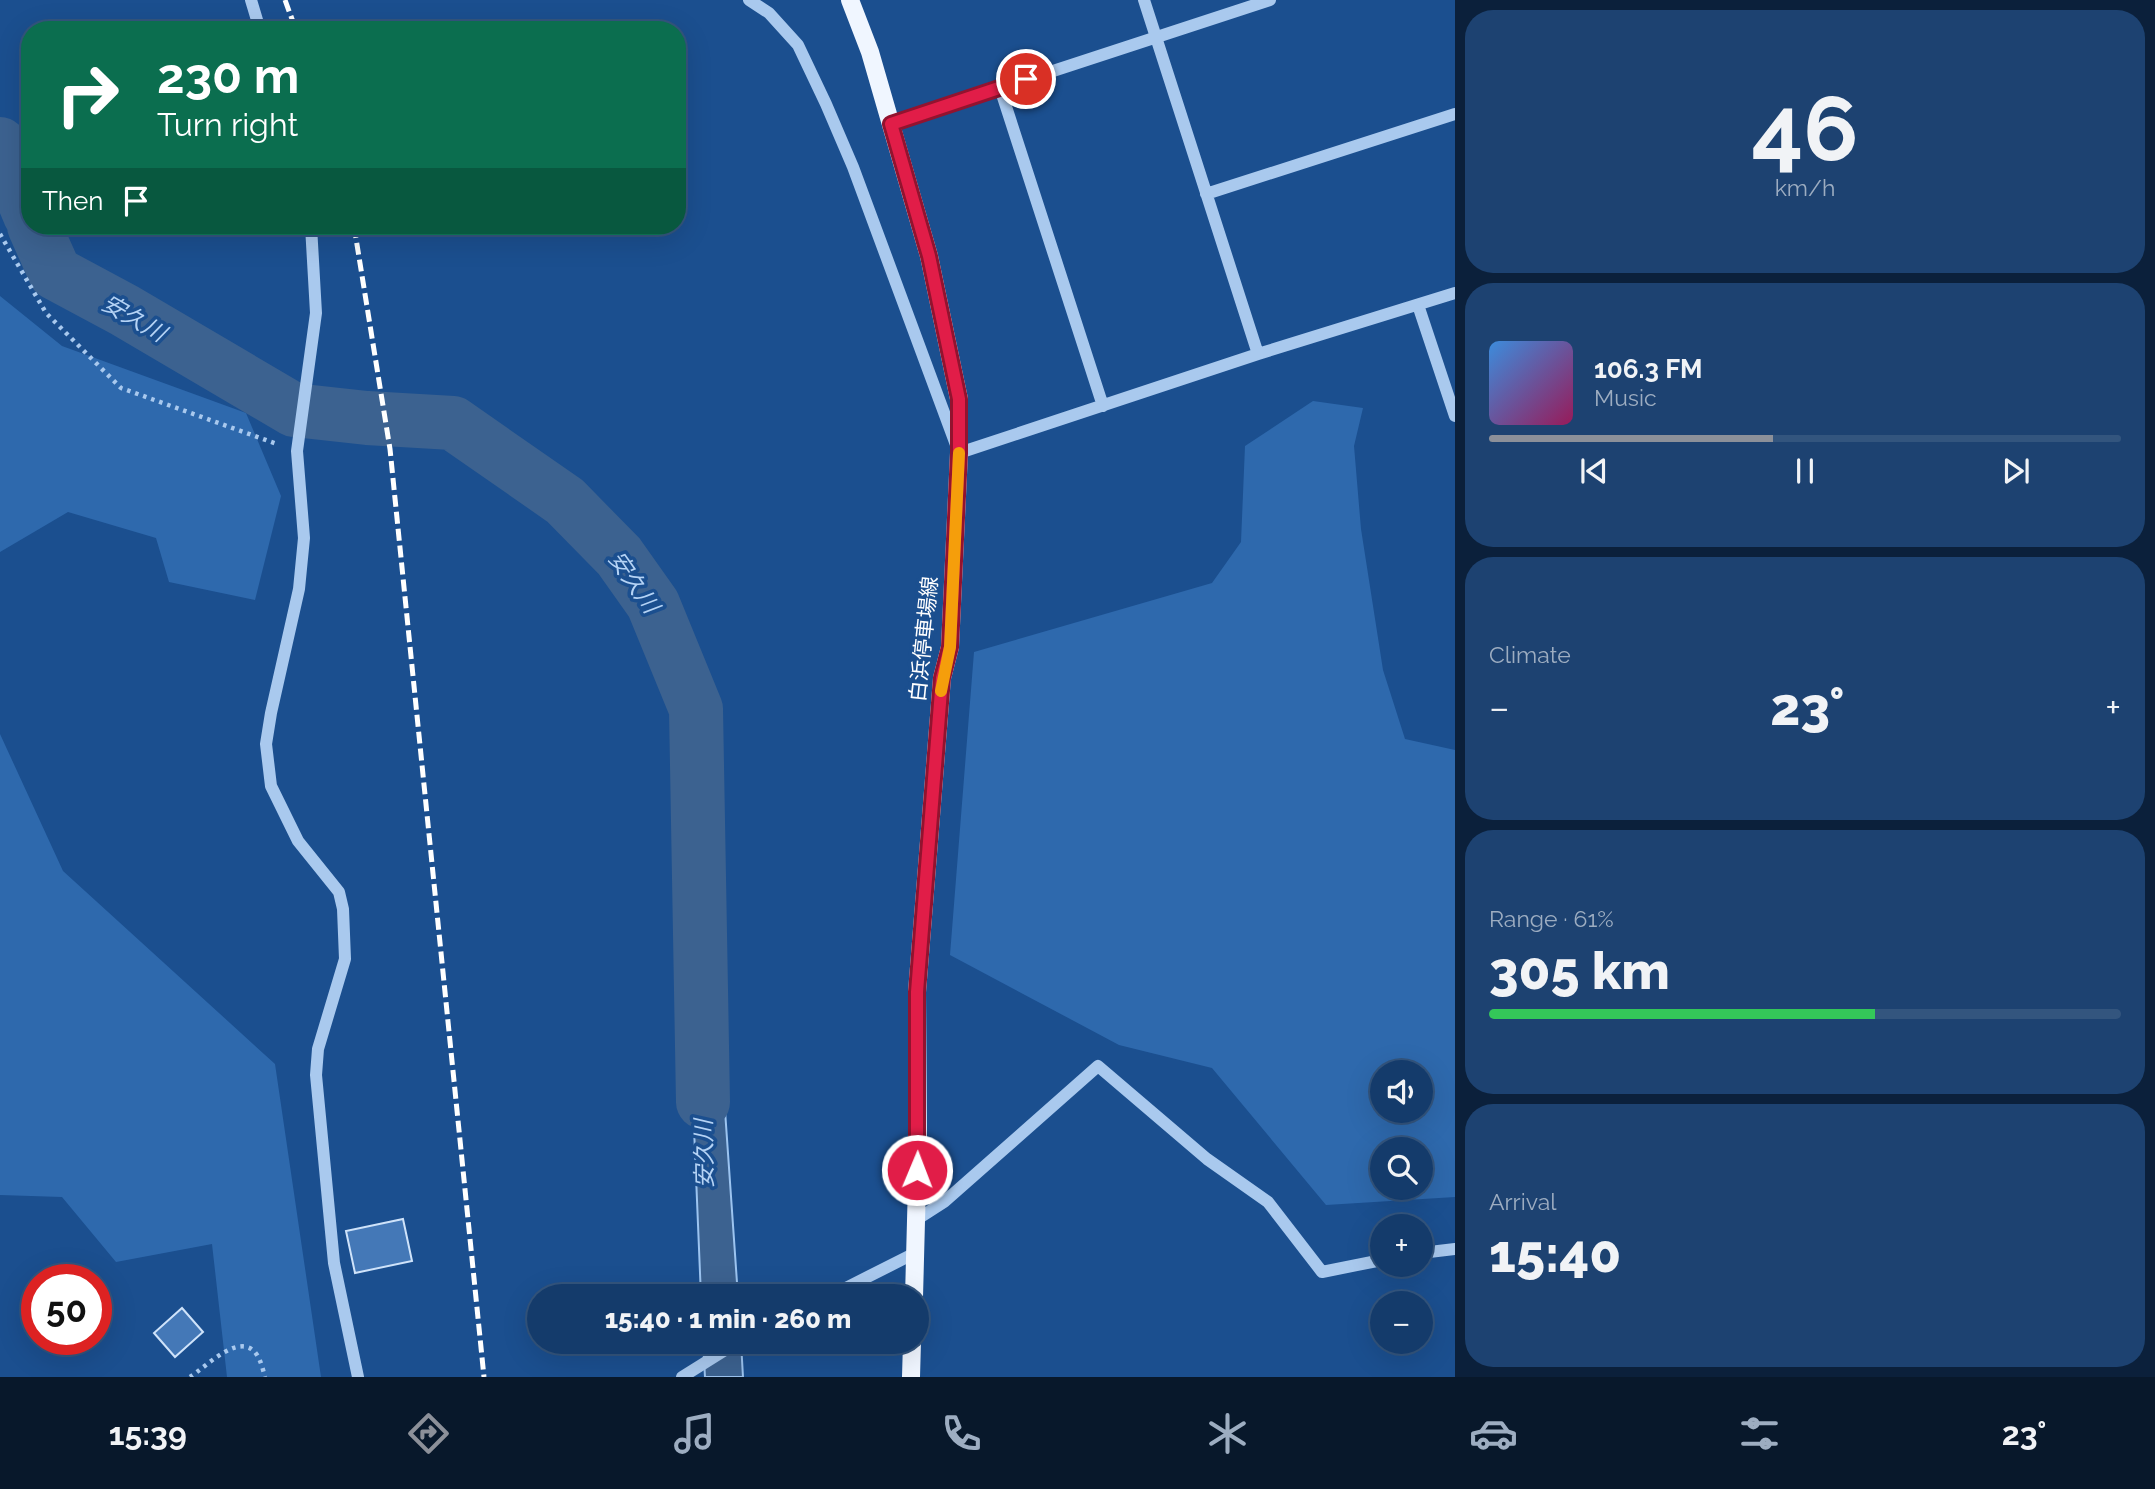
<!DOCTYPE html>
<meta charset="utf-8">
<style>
:root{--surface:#143b6b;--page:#1d4271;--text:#f1f3f6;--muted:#9dadc1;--line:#33557e;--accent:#8c9099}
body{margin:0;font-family:Raleway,"Noto Sans JP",sans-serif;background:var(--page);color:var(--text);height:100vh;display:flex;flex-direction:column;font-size:26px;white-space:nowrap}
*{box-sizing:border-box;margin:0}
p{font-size:23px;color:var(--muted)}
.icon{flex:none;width:38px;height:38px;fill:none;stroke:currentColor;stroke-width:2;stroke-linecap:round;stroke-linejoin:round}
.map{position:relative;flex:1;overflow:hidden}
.sheet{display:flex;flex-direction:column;gap:10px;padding:10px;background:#0b203b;width:700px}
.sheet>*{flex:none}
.top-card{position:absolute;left:21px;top:21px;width:665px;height:214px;border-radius:28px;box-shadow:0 7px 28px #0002,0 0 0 2px var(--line);background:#0b6e4f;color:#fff;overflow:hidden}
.tools{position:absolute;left:1370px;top:1060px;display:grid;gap:14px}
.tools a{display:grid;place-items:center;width:63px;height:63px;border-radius:50%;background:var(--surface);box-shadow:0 7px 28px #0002,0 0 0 2px var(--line);font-size:35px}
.speed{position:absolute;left:21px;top:1264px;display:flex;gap:14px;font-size:35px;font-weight:700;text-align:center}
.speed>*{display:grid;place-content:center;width:91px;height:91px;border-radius:50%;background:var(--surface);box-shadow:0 7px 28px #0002,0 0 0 2px var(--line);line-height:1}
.speed .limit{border:10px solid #d22;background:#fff;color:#111}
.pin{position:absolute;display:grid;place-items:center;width:60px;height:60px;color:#fff;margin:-30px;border:4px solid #fff;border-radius:50%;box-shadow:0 2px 7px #0007}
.me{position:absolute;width:77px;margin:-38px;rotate:1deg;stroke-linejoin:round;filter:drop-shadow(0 0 5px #0008)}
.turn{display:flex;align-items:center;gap:24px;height:147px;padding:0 21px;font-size:32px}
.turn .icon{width:91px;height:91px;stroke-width:2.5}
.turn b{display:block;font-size:49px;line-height:60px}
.then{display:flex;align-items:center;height:66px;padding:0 21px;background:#0003;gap:14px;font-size:26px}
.big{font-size:52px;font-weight:800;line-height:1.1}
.sheet .widget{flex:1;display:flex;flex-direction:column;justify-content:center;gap:10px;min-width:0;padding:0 24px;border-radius:28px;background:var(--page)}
.sheet .dial{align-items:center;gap:0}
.dial b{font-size:91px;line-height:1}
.song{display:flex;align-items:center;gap:21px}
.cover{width:84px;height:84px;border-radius:10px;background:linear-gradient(135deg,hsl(210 70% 55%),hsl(330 70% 35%))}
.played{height:7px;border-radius:4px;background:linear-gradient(90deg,var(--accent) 45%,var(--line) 45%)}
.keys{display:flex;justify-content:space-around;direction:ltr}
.heat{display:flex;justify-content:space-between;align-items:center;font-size:38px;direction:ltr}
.charge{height:10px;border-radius:5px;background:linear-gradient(90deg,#34c759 61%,var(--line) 0)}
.trip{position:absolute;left:527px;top:1284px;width:402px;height:70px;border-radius:35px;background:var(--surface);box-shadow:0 7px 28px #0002,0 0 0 2px var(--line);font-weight:800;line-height:70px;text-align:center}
.menu{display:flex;height:112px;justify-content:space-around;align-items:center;background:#08182b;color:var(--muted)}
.menu .icon{width:49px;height:49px}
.menu .on{color:var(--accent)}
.menu b{font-size:32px;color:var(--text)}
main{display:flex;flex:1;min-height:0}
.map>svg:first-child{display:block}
.green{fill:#2e69ad;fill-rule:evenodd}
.water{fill:#3c6290;stroke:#9cc4f0;stroke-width:2}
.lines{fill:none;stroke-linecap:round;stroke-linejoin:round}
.river{stroke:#3c6290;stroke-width:54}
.building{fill:#4478b7;stroke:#cfe3fa;stroke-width:2}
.path{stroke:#a9c9ee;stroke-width:4.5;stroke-dasharray:3.5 5;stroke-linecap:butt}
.minor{stroke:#a9c9ee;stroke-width:12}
.major{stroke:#f0f6ff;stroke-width:18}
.rail{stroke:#fff;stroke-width:5;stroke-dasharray:12 5;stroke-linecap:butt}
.route-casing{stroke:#92132f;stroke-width:18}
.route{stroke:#e11d48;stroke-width:12}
.slow{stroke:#f59e0b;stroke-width:12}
.labels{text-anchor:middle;stroke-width:7;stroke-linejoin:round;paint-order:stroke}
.street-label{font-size:21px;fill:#fff;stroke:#1b4f8f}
.water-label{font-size:23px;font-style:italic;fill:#b5d3f5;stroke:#1b4f8f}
</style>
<main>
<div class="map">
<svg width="1455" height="1377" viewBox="0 0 1455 1377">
<rect width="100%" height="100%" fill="#1b4f8f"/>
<!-- green -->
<path class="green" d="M0,296l62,50 184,67 35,83 -26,104 -86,-18 -13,-44 -88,-26 -68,40z
M1313,401l50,7 -9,38 7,83 22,141 22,69 50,11v447l-129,8 -114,-137 -93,-23 -169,-90 24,-303 238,-69 29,-41 4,-96zM1382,1073h39v38h-39zM1382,1150h39v38h-39z
M0,734l63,137 212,193 46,313h-94l-15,-133 -96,18 -54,-65 -62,-2z"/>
<!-- water -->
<path class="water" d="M719,1024l19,273h-37l-11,-266z
M703,1342h38l2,35h-38z"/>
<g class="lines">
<!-- river -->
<path class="river" d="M0,144l30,71
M34,226l21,47 69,37 170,100 73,8 86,5 112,78 54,55 34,48 43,105 7,393"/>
</g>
<!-- building -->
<path class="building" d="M403,1219l9,42 -57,12 -9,-42z
M182,1308l21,24 -28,25 -21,-24z"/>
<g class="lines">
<!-- path -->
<path class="path" d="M0,234l46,79 75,75 156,56
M190,1377c17,-11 51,-47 67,-22 4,6 6,15 8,22"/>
<!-- minor -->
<path class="minor" d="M251,0l9,30
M749,0l20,13 29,32 28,59 27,63 106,286 299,-99 197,-61
M1144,0l114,354
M1000,88l103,318
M891,124l379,-124
M1206,194l249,-80
M311,226l5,87 -19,138 7,87 -5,51 -28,124 -5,31 5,42 27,55 41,51 4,17 2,50 -27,90 -2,26 18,188 24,114
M1418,305l37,111
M916,1220l28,-18 154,-136 109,93 61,43 54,70 60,-12
M1421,1253l34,-4
M828,1297l87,-44
M682,1377l56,-35"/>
<!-- major -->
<path class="major" d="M850,0l20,52 59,204 30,143v54l-9,194 -8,31 -25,314 1,153 -4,152
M911,1377l1,-35"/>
<!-- rail -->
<path class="rail" d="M285,0l11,30
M354,226l36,223 94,928"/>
</g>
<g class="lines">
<!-- route casing -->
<g class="route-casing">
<path id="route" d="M917,1170v-178l25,-314 8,-31 9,-194v-54l-30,-143 -38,-132 135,-45"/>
</g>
<!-- route -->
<use href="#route" class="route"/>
<!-- slow -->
<path class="slow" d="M941,691l9,-44 9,-194"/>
</g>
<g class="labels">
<!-- street labels -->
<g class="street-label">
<text transform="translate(924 639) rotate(-84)" y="7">白浜停車場線</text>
</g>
<!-- water labels -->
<g class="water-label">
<text transform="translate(134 318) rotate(30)" y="8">安久川</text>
<text transform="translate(634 582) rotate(55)" y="8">安久川</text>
<text transform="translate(704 1154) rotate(-91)" y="8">安久川</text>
</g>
</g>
</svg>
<div class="tools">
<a><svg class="icon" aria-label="sound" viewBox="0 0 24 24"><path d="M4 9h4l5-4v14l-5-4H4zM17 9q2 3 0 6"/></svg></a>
<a><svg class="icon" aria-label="search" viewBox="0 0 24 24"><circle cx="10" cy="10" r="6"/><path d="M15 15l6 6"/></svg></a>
<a>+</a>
<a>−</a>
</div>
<div class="speed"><div class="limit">50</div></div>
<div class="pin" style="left:1026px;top:79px;background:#d93025"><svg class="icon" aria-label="arrive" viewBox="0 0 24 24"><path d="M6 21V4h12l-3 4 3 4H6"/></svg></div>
<svg class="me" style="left:917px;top:1170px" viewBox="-20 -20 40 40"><circle r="17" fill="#e11d48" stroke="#fff" stroke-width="3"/><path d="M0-11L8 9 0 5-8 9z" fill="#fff"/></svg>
<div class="trip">15:40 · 1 min · 260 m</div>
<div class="top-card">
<div class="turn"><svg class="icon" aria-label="right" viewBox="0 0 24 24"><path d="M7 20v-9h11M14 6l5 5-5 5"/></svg><div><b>230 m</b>Turn right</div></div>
<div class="then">Then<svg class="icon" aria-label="arrive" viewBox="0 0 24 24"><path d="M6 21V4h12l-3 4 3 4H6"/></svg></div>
</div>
</div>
<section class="sheet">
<div class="widget dial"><b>46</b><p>km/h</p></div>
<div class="widget">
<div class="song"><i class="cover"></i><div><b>106.3 FM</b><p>Music</p></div></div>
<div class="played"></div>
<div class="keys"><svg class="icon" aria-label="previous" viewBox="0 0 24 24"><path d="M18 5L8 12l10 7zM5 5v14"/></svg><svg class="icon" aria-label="pause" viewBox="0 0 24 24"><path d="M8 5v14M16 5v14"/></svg><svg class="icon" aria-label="next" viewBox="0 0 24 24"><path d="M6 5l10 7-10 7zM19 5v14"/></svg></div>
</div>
<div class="widget"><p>Climate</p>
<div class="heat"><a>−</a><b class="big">23°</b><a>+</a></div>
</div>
<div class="widget"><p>Range · 61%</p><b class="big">305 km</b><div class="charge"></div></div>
<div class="widget"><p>Arrival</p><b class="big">15:40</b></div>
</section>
</main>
<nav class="menu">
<b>15:39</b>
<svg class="icon on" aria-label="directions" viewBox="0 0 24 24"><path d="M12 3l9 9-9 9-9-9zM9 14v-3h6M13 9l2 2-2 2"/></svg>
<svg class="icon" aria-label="music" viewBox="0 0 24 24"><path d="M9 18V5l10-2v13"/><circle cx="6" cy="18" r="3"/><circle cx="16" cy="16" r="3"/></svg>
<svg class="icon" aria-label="phone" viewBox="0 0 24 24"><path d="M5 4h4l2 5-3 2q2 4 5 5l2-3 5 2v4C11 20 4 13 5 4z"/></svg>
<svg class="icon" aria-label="climate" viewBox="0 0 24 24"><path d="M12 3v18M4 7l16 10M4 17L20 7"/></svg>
<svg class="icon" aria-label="car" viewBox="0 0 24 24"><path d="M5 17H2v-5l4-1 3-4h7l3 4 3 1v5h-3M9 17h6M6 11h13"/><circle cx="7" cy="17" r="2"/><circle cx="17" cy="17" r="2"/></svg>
<svg class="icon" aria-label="filters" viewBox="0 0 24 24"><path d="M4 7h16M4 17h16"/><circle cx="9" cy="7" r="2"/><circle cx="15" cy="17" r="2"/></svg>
<b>23°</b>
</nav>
